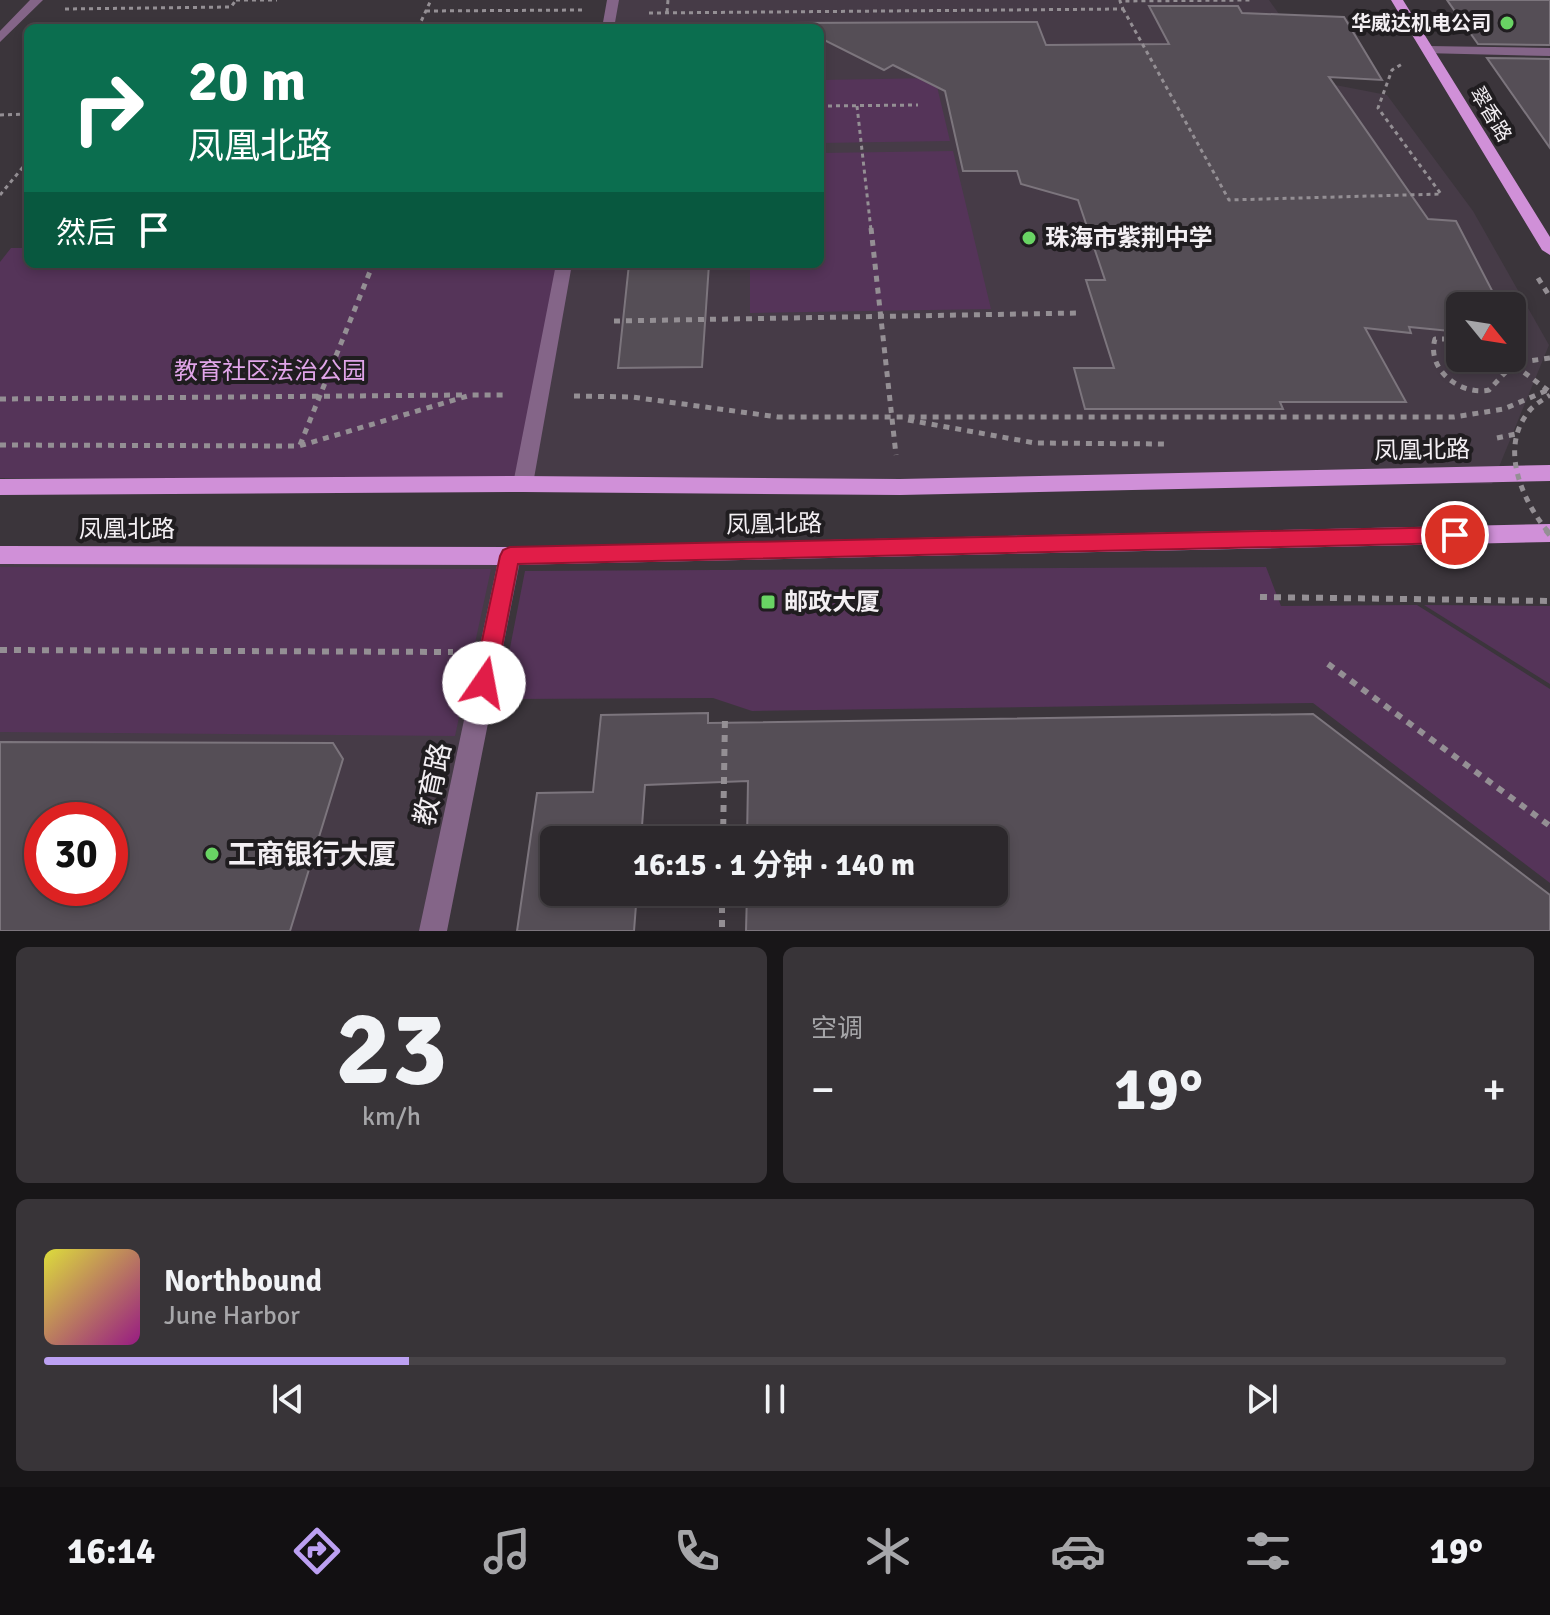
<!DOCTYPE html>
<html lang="zh">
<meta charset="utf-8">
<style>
:root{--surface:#2c282c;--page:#383438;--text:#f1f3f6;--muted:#a6a6a9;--line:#484448;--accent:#bca0f2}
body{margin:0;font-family:Signika,"Noto Sans SC",sans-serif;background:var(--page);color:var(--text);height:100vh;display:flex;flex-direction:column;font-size:30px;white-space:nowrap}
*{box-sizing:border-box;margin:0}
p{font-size:26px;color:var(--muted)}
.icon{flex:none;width:44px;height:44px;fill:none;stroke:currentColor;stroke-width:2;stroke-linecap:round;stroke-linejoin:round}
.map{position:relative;height:931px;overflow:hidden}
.sheet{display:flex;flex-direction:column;gap:16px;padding:16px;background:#181618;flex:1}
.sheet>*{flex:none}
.banner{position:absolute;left:24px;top:24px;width:800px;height:244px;border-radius:12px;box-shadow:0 4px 12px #0003,0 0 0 2px var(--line);background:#0b6e4f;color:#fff;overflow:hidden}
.needle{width:52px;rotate:120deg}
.tools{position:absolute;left:1446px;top:292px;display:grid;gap:16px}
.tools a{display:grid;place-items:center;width:80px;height:80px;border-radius:12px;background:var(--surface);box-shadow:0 4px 12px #0003,0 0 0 2px var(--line);font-size:40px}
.speed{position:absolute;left:24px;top:802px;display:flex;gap:16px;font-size:40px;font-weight:700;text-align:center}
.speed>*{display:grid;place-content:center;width:104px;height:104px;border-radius:50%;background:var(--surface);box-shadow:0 4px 12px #0003,0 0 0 2px var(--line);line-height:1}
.speed .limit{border:12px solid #d22;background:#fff;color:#111}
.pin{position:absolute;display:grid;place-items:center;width:68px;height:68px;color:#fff;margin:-34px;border:4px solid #fff;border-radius:50%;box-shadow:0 2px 8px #0007}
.me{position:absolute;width:88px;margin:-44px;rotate:12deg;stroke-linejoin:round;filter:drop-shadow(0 0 6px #0008)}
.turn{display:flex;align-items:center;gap:28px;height:168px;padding:0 32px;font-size:36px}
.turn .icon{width:104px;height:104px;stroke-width:2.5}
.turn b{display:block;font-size:56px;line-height:68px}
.then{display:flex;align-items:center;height:76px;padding:0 32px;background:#0003;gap:16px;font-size:30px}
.big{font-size:60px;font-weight:700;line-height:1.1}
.sheet .widget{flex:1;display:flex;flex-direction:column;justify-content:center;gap:12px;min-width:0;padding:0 28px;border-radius:12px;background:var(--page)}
.sheet .dial{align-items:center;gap:0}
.dial b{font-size:104px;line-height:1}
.song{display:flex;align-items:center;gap:24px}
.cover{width:96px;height:96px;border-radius:12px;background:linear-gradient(135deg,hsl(60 70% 55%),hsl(310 70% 35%))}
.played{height:8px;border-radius:4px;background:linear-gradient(90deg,var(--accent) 25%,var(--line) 25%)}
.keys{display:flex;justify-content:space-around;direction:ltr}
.heat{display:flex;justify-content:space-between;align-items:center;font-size:44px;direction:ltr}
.sheet .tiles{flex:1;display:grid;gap:16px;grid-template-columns:1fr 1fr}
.widget:last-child{grid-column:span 2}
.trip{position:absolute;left:540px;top:826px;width:468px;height:80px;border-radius:12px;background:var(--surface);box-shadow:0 4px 12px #0003,0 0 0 2px var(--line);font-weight:700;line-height:80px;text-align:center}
.dock{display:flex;height:128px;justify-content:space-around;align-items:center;background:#121012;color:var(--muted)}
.dock .icon{width:56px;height:56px}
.dock .selected{color:var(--accent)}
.dock b{font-size:36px;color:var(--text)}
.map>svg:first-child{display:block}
.built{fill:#463b47;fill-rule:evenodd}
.green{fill:#553459}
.building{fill:#554e56;stroke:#7c757d;stroke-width:2;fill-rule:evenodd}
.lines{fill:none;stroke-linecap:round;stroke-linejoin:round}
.path-far2{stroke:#948f94;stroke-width:3;stroke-dasharray:4 4;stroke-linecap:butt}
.path-far1{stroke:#948f94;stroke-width:5;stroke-dasharray:6 6;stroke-linecap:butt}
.path{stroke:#948f94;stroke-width:6;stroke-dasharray:7 7;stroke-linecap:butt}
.minor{fill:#846588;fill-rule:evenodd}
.major{fill:#d090d8;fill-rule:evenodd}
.path-bridge-far1{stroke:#948f94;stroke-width:5;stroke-dasharray:6 6;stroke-linecap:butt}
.path-bridge{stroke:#948f94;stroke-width:6;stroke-dasharray:7 7;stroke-linecap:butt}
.route{fill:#e11d48;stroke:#92132f;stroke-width:2}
.poi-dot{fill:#69d464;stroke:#201d20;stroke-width:3}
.labels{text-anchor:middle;stroke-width:8;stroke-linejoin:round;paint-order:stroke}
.far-poi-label{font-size:20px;font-weight:bold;fill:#f3eff3;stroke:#201d20;text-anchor:end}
.far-street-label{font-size:20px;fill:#f3eff3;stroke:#201d20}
.poi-label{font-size:24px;font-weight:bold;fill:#f3eff3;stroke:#201d20;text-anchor:start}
.park-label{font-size:24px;fill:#e1a5e9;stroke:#201d20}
.street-label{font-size:24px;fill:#f3eff3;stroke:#201d20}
.near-street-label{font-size:28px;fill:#f3eff3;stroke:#201d20}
.near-poi-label{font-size:28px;font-weight:bold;fill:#f3eff3;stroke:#201d20;text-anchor:start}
</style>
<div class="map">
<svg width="1550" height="931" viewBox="0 0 1550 931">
<rect width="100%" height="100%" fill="#3b353b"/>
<!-- built -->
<path class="built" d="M617,0h652l61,84 57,11 86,116 76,134 -57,139 -960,-8 37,-212h251v-236h-208zM1460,306h52v52h-52z
M0,560l501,1 -76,370h-425zM42,820h68v68h-68z"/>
<!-- green -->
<path class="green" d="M935,78l15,63 -130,2v-63z
M953,151l38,158 -241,4v-49h70v-111z
M11,248h17v16h533l-41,214h-520v-216z
M0,567l491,2 -36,167 -455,-4z
M1266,567l15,39 136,-1 133,84v194l-237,-180 -561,8 -39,-13 -213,1 25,-128z
M1424,605l126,1v78z"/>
<!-- building -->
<path class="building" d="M1447,0h103v45l-72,-1z
M1149,6h89l4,7 102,4 38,63 -53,-3 99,142 28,2 44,85h-40v26l-51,-5 2,6 -46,-5 41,74h-126l3,7h-198l-11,-41h40l-28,-88h19l-27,-80 -57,-16 -4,-13h-54l-18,-80 -52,-26 -9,5 -64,-32v-10h-21l-9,-5 247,-1 9,23 123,-1z
M1487,58l63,1v89z
M629,264h80l-7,103 -84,1z
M708,713v10l605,-9 237,181v36h-804l1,-39h247v-52h-247l1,-59 -103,4 -4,55h-87v52h83l-3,39h-117l20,-138 56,-1 8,-77z
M0,742l333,1 10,16 -53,172h-290zM42,820h68v68h-68z"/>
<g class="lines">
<!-- path-far2 -->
<path class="path-far2" d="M236,0h41
M65,9l166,-2 5,-7
M1123,9l106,191 212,-6 -63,-86 14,-38 10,-6
M426,11l156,-1
M667,12l1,-12
M649,13l474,-4 -3,-8 133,-1
M418,28l13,-28
M820,106l98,-1
M857,106l14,124
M0,115l28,-1
M0,195l28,-34"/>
<!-- path-far1 -->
<path class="path-far1" d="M871,228l25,227
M1538,278l12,19
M614,321l465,-8
M1460,339h-25c-9,30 25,57 54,51l25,-27 36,-5
M574,396l58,1 146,20h676l50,-8 46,-20
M0,399l462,-4
M908,420l127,23 129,1
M1497,438l19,-4
M0,445l299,1 172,-51h37
M300,445l73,-181"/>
<!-- path -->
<path class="path" d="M1260,597l290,4
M0,650l453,2
M1328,664l222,162
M723,840l2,-123
M722,892v39"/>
<!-- minor -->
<path class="minor" d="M30,0h13l-43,42v-11z
M607,0h12l-5,28h-12z
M1428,46l122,2v8l-127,-3v-6z
M556,264h16l-39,220 -3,6 -7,2 -7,-2 -3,-6z
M510,547l8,2 3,7 -74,375h-28l80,-375 3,-7z"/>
<!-- major -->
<path class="major" d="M1391,0h12l147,237v18l-8,-5z
M1550,465v16l-650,14 -377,-3 -523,3v-16l523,-3 377,3z
M1550,524v18l-1040,23 -510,-1v-18l510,1z"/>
<!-- path-bridge-far1 -->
<path class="path-bridge-far1" d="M1505,358l45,34
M1548,532c-26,-32 -50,-85 -18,-122 5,-6 13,-10 20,-15"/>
<!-- path-bridge -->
<path class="path-bridge" d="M1546,530l4,5"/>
</g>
<!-- route -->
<path class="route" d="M1455,527l7,2 3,6 -3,6 -7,2 -937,21 -23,119 -4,8 -7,3 -8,-3 -3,-8 27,-127 3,-6 7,-3z"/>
<!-- markers -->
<g class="poi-dot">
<circle cx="1507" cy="23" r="8"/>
<circle cx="1029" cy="238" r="8"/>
<rect x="760" y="594" width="16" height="16" rx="4"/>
<circle cx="212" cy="854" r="8"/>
</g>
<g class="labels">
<!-- far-poi labels -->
<g class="far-poi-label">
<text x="1491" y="30">华威达机电公司</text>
</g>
<!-- far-street labels -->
<g class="far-street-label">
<text transform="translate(1491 114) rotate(59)" y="7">翠香路</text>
</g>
<!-- poi labels -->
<g class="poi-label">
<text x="1045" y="246">珠海市紫荆中学</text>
<text x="784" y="610">邮政大厦</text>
</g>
<!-- park labels -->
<g class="park-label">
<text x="270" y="379">教育社区法治公园</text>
</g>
<!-- street labels -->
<g class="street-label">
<text transform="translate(1422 450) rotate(-1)" y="8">凤凰北路</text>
<text transform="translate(774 524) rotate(-1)" y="8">凤凰北路</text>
<text x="127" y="537">凤凰北路</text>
</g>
<!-- near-street labels -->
<g class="near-street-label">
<text transform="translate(432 784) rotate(-78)" y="10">教育路</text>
</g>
<!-- near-poi labels -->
<g class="near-poi-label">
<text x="228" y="864">工商银行大厦</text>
</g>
</g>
</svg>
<div class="tools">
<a><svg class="needle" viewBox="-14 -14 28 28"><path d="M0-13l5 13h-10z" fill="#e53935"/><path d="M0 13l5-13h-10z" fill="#a6a6a9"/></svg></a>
</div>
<div class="speed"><div class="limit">30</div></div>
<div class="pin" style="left:1455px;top:535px;background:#d93025"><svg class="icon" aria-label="arrive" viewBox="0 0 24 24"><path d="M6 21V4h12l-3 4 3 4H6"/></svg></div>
<svg class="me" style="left:484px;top:683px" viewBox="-20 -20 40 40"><circle r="19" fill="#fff"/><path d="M0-13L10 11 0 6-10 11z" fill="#e11d48"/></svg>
<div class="trip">16:15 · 1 分钟 · 140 m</div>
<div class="banner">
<div class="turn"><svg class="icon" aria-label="right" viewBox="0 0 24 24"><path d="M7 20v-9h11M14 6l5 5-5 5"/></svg><div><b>20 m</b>凤凰北路</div></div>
<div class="then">然后<svg class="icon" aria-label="arrive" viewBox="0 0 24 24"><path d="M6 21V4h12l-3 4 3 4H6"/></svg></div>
</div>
</div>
<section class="sheet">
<div class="tiles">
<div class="widget dial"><b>23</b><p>km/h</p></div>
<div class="widget"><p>空调</p>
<div class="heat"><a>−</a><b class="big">19°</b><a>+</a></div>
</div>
<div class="widget">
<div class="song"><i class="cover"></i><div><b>Northbound</b><p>June Harbor</p></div></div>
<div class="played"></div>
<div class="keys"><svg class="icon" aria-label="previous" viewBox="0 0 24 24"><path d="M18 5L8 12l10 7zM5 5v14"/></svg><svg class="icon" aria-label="pause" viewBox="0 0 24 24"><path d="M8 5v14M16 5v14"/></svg><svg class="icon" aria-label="next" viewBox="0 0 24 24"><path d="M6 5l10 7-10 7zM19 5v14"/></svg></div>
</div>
</div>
</section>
<nav class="dock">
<b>16:14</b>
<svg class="icon selected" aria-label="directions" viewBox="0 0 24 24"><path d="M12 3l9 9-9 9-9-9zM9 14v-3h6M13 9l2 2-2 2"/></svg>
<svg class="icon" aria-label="music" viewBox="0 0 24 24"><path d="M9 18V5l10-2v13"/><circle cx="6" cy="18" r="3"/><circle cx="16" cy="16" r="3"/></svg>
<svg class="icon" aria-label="phone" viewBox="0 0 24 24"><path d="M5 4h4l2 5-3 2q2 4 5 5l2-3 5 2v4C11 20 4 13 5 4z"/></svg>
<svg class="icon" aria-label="climate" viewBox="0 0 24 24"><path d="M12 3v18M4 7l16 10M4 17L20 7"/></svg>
<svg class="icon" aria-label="car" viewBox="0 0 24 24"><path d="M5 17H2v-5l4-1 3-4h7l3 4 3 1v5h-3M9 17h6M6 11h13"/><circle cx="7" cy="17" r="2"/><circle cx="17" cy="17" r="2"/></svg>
<svg class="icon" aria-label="filters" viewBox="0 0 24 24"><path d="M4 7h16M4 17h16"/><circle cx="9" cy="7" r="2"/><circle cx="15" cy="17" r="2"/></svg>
<b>19°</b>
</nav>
